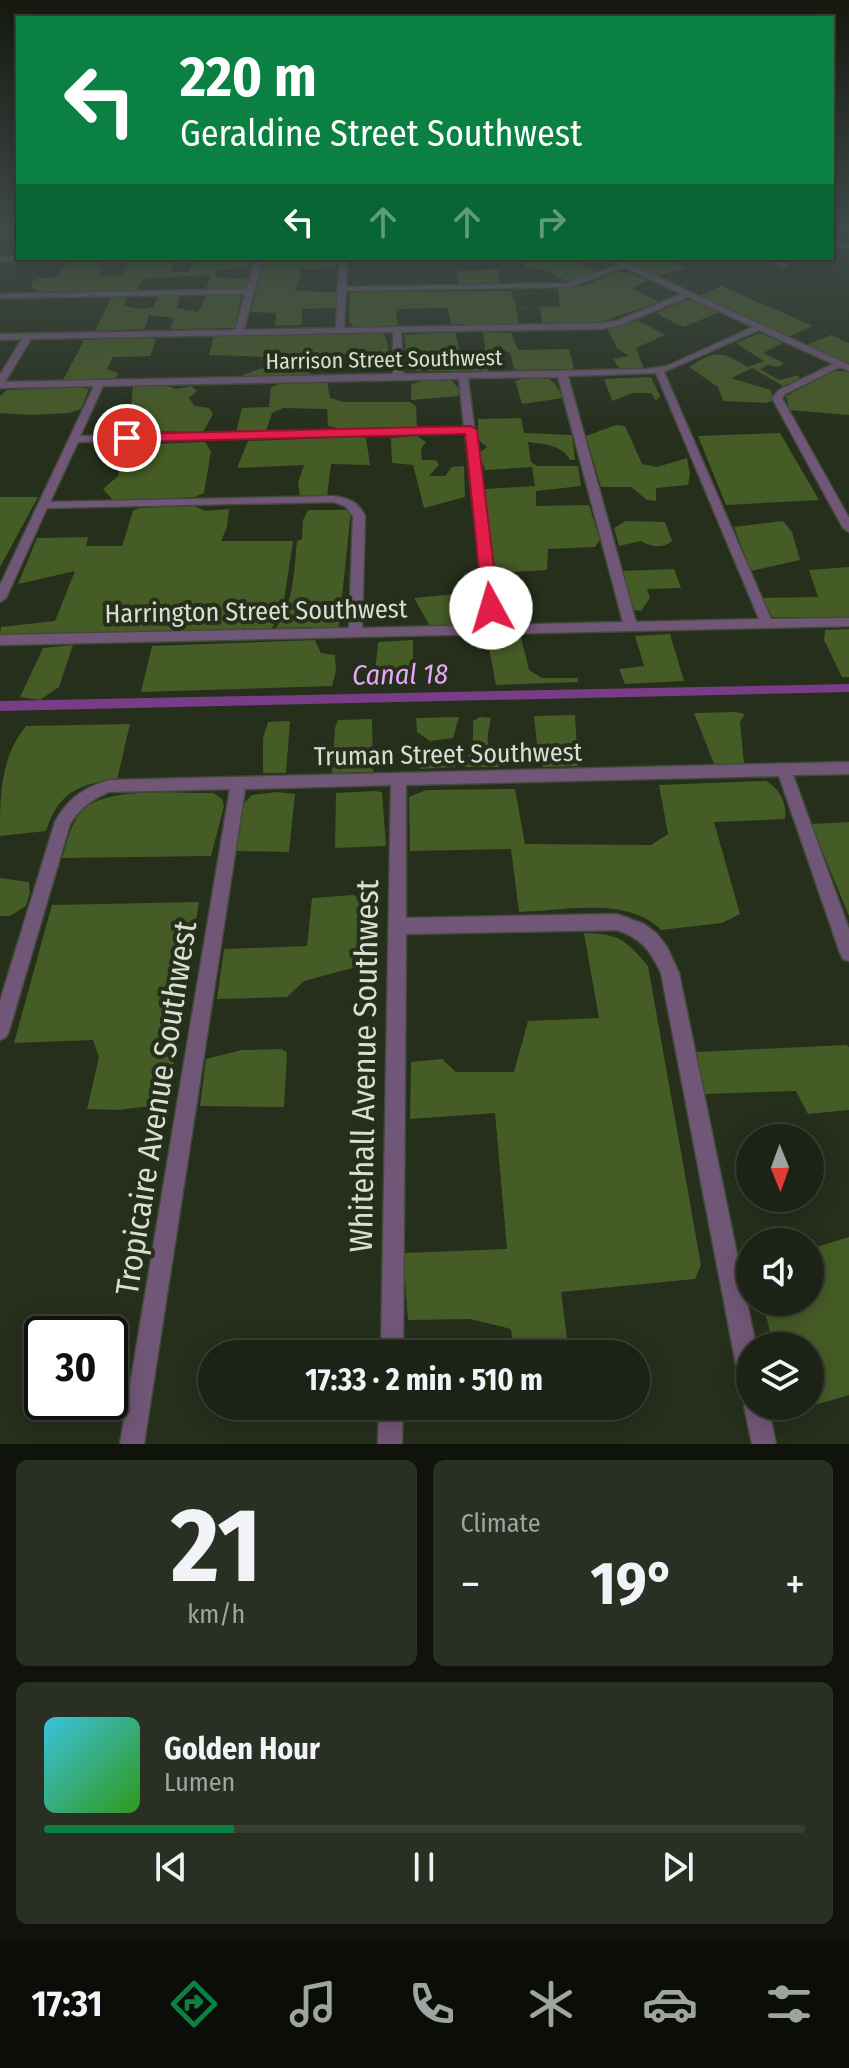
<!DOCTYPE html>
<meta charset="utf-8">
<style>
:root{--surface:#1c2215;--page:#292f22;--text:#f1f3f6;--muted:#a0a4a0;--line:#3a3f34;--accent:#0b8043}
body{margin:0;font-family:"Fira Sans Condensed",sans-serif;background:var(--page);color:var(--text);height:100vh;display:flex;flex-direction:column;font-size:30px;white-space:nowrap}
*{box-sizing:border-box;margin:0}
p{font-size:26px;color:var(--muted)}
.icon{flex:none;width:44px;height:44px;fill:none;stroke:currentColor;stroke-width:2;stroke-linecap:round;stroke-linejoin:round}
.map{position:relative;height:1444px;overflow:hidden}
.panel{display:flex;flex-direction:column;gap:16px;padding:16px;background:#0f130c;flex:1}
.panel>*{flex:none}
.top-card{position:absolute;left:16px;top:16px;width:818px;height:244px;border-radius:0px;box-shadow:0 4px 20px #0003,0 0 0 2px var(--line);background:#0b8043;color:#fff;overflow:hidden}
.needle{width:52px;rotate:179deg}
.tools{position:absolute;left:736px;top:1124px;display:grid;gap:16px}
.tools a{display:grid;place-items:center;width:88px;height:88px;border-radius:50%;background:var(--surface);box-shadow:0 4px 20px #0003,0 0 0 2px var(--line);font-size:40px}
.speed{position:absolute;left:24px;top:1316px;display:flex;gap:16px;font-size:40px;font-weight:700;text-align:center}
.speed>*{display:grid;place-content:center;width:104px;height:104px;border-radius:50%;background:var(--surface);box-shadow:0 4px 20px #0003,0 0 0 2px var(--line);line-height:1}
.speed .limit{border:4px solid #111;border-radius:12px;background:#fff;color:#111}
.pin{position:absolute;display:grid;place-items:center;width:68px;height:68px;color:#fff;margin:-34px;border:4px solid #fff;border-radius:50%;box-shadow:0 2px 8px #0007}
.me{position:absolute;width:88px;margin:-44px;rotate:354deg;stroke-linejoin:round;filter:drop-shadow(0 0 6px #0008)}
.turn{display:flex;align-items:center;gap:28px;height:168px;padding:0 32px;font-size:36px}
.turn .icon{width:104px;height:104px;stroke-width:2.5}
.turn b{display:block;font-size:56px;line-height:68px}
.lanes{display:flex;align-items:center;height:76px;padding:0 32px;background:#0003;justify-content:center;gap:40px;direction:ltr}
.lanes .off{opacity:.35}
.big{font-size:60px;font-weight:700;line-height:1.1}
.panel .tile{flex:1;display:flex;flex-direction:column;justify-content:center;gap:12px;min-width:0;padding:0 28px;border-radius:12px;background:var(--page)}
.panel .dial{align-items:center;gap:0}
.dial b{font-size:104px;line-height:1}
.song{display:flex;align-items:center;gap:24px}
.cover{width:96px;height:96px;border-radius:12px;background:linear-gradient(135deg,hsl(190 70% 55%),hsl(110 70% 35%))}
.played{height:8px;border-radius:4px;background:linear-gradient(90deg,var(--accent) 25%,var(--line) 25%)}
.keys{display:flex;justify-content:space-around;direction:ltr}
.heat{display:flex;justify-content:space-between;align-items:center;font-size:44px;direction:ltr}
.panel .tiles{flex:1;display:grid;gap:16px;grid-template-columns:1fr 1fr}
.tile:last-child{grid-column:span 2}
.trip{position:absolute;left:198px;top:1340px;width:452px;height:80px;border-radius:40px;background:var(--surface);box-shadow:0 4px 20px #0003,0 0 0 2px var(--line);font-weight:700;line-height:80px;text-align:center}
.dock{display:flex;height:128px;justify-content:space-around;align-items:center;background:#0b0e08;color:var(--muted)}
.dock .icon{width:56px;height:56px}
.dock .active{color:var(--accent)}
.dock b{font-size:36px;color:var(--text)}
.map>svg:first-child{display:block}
.green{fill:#465c26}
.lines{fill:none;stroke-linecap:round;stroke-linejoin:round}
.canal{fill:#783d86;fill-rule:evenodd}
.minor-casing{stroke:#434a39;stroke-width:3}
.minor{fill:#715777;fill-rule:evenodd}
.route{fill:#e11d48;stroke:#92132f;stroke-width:2}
.labels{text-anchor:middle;stroke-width:8;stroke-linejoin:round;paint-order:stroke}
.far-street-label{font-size:22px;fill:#d9ded3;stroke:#262e1c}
.street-label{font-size:26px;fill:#d9ded3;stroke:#262e1c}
.water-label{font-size:28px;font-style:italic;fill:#e7a8f8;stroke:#262e1c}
.near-street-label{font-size:32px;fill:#d9ded3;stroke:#262e1c}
</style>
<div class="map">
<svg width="849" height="1444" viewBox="0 0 849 1444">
<rect width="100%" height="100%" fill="#262e1c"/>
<!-- green -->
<path class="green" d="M195,258h53l3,6 -5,4 -31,3 2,7 29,1 2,4 -3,4 -39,2 5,-14 -68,3 -6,13 -99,1 -6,-4 -1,-6 8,-4h16l11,-16h30l6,6 -4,8 24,-1 7,-15 44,-1 -1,13h17z
M265,258l71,1 -1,9 -27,2 -6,-3 -7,24 41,1v16l-34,1v16l-27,1 1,-13 -25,-1z
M521,258h61l-7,4 20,10 -26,10 -28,-13 -17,-1z
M617,258h47l23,10 -30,8z
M498,269l2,14 -42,1 -1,-13z
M618,272h9l21,9 -16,7 27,14 -58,20 -58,2 -4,-17 -23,2 3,15h-68l-3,-16 -52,1 2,17 -43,2 -6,-6 1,-28 10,-2 151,-1 6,17 43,-2 -2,-18 25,-2z
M721,286l92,40 -25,11 -88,-41z
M236,294l6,3 -8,31 -64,1 4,-11 -25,-3 -4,14 -50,2 17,-35 15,-1 -3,11 18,3 11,-2 6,-11 21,-1 -3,13 21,4 9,-17z
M686,300l11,2 23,10 -37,15 -27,-14z
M637,320l28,15 -29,13 8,21 -25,-1 -6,-9 16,-3 -12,-8 -10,-20z
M455,332l5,20 25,-2 -2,-18 28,1 7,17 51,-1 5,20 -55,1 -5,-1 -4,-17 -23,-1 1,20h-79l-5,-36z
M382,333l4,4 3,16 -81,2 -1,13 5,8 -69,1v-2l22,-8 8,-10 -64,-2 5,-19z
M760,333l23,10 -20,10 21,10 -6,4 -10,-2 -8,4 19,11 20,-5v5l-16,6 -31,-18 -21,10 40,12 2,10 -6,3 -44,-2 -5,-14 -29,-20c28,-18 31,-16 59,0l16,-6 -28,-18z
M831,335l18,8v21l-43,-19z
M151,337l5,3 -6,16 -37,1 -6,12 11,4 -2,5 -53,2 21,-40z
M840,371l9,1v43l-60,-5 -3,-14 46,-24z
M533,376c19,2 22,5 30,22l-41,6 -7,-23z
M651,377l9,19 -4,5 -5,-8h-18l-21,8 -8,-22z
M451,380l9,10 -2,6 -47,4v-15l9,-4z
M327,382l3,16 14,4h66l6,4 1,22 -70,2 -19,-4 -1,-17 -44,-1 -11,5 -6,18 -30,1 6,-24 27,-1 2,-20 10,-4z
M165,385l11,4 15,-3 6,5 -8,7 5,8 15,2 4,6 -10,18 -74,-1 4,-45z
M82,387l7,2 -8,20 -12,4 -38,2 -31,-2v-17l7,-6z
M521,418l3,15 48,2 3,25h-5c-7,-15 -27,-16 -42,-18l3,20 6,4h41l3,20 -45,5v15l53,-1 11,35 -5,7 -47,2 -1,21 -52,3 -10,-84 50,-3 -3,-19 -47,3 -6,-17 8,-6 -9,-7v-21z
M616,425l9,1 17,38 15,3 30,-9 3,16 -2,11 -32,3v13l-9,-1 -16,-13h-30l-15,-51z
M780,433l39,67 -93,5 -28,-69z
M417,436l9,6 -5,7 1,11h14l3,5 -10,11h16l7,-9 12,-1 1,31 -41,11 -11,-43 -21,-2 -1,-25z
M362,437l4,1 4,27 -39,-1 -4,32 -27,1 -2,-14 6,-18 -67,3 11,-27z
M205,442l6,9 -7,42 -9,4 -81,4 -11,-12 15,-13 8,-31z
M0,497h38l-38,70z
M194,506l11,5 24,-2 -2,18 -6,14h72l-11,72 -11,16 -271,6 1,-8 54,-6 20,-50 -57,13 19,-46 51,-1 -2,9h36l11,-35 6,-3z
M308,510h43l-12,117 -63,1c18,-25 18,-57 21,-87l5,-2 1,-19z
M626,521l39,1 7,19c-9,8 -21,6 -31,0l-22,5 -5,-18z
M783,521l9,11 8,28 -49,11 -17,-44z
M849,567v50h-77l-9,-19 55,-1 -9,-27z
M674,569l7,19 -34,1 3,9 -9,13 -7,-1 -13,-39z
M476,592c6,36 -20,36 -46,34l-16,-28z
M849,629v48h-7l-18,-37 1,-10z
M520,634l9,36 13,8h36v4l-82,3 -9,-48z
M670,634l14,47 -59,3 -6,-15 25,-3 -9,-30z
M315,640l6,13 14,2 1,16 -4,15 -191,6 11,-46z
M413,640v42l-39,3 4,-43z
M73,645l-14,42 -19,13 -20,-3 23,-49z
M735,712l10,2 -5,8 4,42h-30l-20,-51z
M575,715l3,51 -35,1 -5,-12 -4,-39z
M459,717l-6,21 -23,3 -13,-9 -1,-14z
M480,717l11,1c-3,14 -8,31 7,40l1,9h-34l8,-24v-22z
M372,719l1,53 -41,1 3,-45 3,-8z
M290,721l-4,52h-23v-35l5,-16z
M130,724l-13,56c-38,3 -59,13 -71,51l-46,5c0,-41 0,-78 26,-110z
M440,747l17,1 3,6 -5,13 -35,2 -2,-12 4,-6z
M766,781c14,8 21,22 19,38l-71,3 26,92 -18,9 -61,7c-33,-34 -99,-19 -142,-18l-8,-63 -101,2 -1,-54 17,-7 89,-1 10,55 126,1 17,-11 -9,-49z
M375,791l7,1 4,54 -51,2 1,-55z
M277,792l18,2 -6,58 -53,-1 6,-46 10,-10z
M213,793l9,6 2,7 -13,50 -149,2c5,-16 8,-33 19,-46 24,-27 98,-18 132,-19z
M849,822v94l-38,-92z
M0,878l29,4 1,11 -4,13 -16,10h-10z
M353,895l12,6 11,22 -1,39 -71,19 -17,16 -70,2 7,-50 83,-3 5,-48z
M199,902l-32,202 -49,6 -31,-1 12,-52 -6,-17 -79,3 38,-138z
M584,933c35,1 41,6 64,33l53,299 -6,14 -134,13 8,62h-55l-3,-25 -41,-10 -62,1 -5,-67 104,-4 -12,-136 -85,6 1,-57 31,-3 14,13h58l14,-51 71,-3z
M846,1045l3,2v63l-41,4 -12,-23 -91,3 -9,-42z
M282,1049l5,4 -3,54 -84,-1 6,-47 36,-9z
M849,1237v158l-44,13 -10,-2h15v-60h-37l-10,-44h47v-53z"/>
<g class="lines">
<!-- canal -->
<path class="canal" d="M849,684v8l-849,19v-10z"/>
<!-- minor casing -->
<g class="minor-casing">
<path id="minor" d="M832,243h17v4h-17z
M18,256v2h63l-4,2 -77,1v-4z
M255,258h8l-19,72 92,-2 3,-70h8l-1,29 221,-4 51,-18 -12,-7h10l233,107v6l-9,-4 -55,27 -3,4 67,120v14l-6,-4 -71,-130 7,-8 54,-26 -74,-34 -95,42 107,247 78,-1v8l-849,19v-10l349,-7 4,-112 -8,-10 -12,-4 -286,6 -41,90 -6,4v-17l94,-199 -94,2v-13l22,-36 -22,1v-6l235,-4 10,-36 -245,4v-4l247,-5zM625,268l57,26 -66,27 -16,2 -256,5 2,-37 222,-4zM688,297l65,30 -86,39 -20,3 -244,5 -2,-42 199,-3 21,-4zM393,332v42l-388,8 26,-43zM656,373l103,246 -123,3 -68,-246zM558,377l65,245 -124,3 -31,-247zM459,379l5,48 -384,9 23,-50zM465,433l21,192 -124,3 3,-112c-7,-15 -17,-18 -32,-20l-283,6 28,-60z
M765,258h10l14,7 -7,2z
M849,762v12l-56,1 56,154v32l-6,-2 -3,-6 -61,-177 -373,9v133l211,-4 27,10 13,10 10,13 12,26 77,373h-6v41l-8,-4 -4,-8 -77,-402c-10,-22 -20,-35 -44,-43l-211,4 -3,420h-22l10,-569 -146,4 -101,655h-24l110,-655 -121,3c-17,7 -29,16 -39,32l-61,207 -3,6 -6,3v-39l55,-179c13,-24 29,-34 54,-42z
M750,1397v9h18l8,38h-24l-8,-38z
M379,1406h24l-1,38h-24z"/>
</g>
<!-- minor -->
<use href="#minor" class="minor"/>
</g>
<!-- sky -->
<linearGradient id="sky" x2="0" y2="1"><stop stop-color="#15190f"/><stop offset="0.53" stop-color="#414c4b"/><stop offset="1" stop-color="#414c4b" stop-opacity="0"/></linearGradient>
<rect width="849" height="435" fill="url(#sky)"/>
<!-- route -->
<path class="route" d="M471,426l6,4 22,178 -8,5 -8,-5 -18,-174 -338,8 -7,-4 7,-4z"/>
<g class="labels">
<!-- far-street labels -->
<g class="far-street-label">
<text transform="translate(384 359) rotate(-1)" y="8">Harrison Street Southwest</text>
</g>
<!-- street labels -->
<g class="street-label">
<text transform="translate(256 611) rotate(-1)" y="9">Harrington Street Southwest</text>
<text transform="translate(448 754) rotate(-1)" y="9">Truman Street Southwest</text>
</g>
<!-- water labels -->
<g class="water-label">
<text transform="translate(400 674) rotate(-1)" y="10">Canal 18</text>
</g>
<!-- near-street labels -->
<g class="near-street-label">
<text transform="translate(364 1066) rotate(-89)" y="11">Whitehall Avenue Southwest</text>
<text transform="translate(156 1108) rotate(-81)" y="11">Tropicaire Avenue Southwest</text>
</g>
</g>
</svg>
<div class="tools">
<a><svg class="needle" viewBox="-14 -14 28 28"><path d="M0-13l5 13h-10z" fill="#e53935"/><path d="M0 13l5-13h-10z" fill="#a0a4a0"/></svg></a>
<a><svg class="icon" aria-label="sound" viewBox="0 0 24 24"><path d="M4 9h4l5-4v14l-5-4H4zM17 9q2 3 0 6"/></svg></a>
<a><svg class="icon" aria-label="layers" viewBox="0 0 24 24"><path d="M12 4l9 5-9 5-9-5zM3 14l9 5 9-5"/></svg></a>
</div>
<div class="speed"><div class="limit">30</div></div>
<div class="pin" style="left:127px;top:438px;background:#d93025"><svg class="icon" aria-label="arrive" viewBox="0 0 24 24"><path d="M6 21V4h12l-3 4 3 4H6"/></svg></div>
<svg class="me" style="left:491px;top:608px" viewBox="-20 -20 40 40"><circle r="19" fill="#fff"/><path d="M0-13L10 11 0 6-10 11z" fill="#e11d48"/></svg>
<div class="trip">17:33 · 2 min · 510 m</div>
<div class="top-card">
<div class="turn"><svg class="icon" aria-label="left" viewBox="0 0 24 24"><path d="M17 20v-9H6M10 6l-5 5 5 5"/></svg><div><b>220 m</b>Geraldine Street Southwest</div></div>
<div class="lanes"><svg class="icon" aria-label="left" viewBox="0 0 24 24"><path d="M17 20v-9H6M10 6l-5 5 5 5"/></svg><svg class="icon off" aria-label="ahead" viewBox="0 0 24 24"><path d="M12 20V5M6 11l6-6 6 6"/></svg><svg class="icon off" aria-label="ahead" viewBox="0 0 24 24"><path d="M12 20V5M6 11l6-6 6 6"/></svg><svg class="icon off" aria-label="right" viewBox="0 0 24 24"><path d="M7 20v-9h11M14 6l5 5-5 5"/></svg></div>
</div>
</div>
<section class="panel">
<div class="tiles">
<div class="tile dial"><b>21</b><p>km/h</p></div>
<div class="tile"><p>Climate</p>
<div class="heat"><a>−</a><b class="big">19°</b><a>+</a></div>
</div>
<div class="tile">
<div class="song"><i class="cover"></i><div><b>Golden Hour</b><p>Lumen</p></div></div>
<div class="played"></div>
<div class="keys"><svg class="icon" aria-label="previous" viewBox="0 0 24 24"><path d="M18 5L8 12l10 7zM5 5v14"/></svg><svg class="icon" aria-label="pause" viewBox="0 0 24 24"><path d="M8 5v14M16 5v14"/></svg><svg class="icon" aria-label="next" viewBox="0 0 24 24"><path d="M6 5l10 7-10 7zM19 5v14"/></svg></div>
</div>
</div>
</section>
<nav class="dock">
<b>17:31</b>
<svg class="icon active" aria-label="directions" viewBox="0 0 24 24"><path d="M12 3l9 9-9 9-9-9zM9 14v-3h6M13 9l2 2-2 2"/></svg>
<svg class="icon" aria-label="music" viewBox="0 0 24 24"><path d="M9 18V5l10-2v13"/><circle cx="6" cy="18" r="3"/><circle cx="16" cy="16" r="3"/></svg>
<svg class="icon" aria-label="phone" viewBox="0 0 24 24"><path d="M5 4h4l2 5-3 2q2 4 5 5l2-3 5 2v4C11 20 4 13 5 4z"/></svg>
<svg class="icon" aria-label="climate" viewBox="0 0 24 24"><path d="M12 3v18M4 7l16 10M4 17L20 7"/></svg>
<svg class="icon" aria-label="car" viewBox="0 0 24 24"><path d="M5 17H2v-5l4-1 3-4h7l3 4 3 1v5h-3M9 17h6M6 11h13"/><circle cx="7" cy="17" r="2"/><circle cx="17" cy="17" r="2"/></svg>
<svg class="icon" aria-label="filters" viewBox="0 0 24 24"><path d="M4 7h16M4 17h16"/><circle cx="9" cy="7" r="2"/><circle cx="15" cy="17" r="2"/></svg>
</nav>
